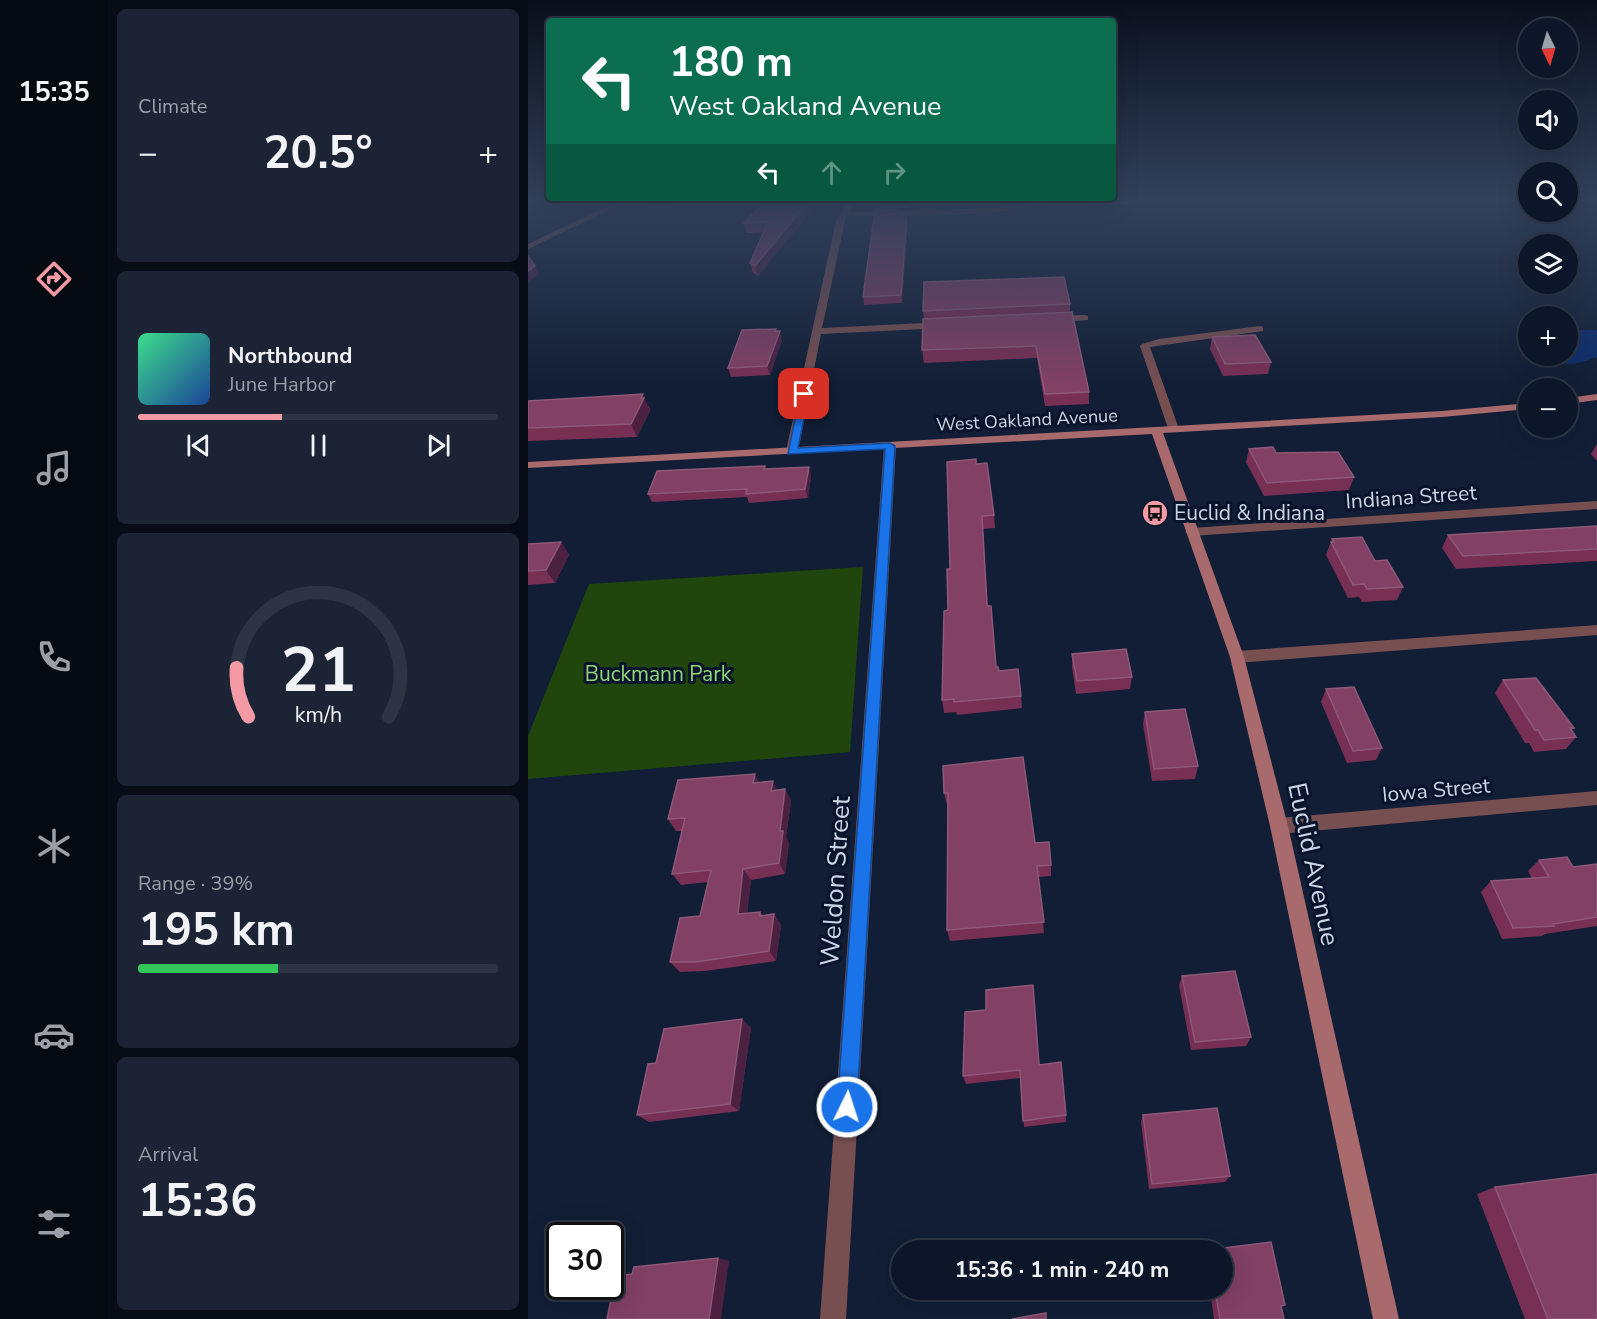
<!DOCTYPE html>
<meta charset="utf-8">
<style>
:root{--surface:#0d1628;--page:#1b2334;--text:#f1f3f6;--muted:#9a9fa8;--line:#2d3545;--accent:#f49aa5}
body{margin:0;font-family:"Nunito Sans",sans-serif;background:var(--page);color:var(--text);height:100vh;display:flex;flex-direction:column;font-size:22px;white-space:nowrap}
*{box-sizing:border-box;margin:0}
p{font-size:20px;color:var(--muted)}
.icon{flex:none;width:33px;height:33px;fill:none;stroke:currentColor;stroke-width:2;stroke-linecap:round;stroke-linejoin:round}
.map{position:relative;flex:1;overflow:hidden}
.side{display:flex;flex-direction:column;gap:9px;padding:9px;background:#070c16;width:420px}
.side>*{flex:none}
.hud{position:absolute;left:18px;top:18px;width:570px;height:183px;border-radius:6px;box-shadow:0 6px 24px #0002,0 0 0 2px var(--line);background:#0b6e4f;color:#fff;overflow:hidden}
.needle{width:39px;rotate:175deg}
.controls{position:absolute;left:990px;top:18px;display:grid;gap:12px}
.controls a{display:grid;place-items:center;width:60px;height:60px;border-radius:50%;background:var(--surface);box-shadow:0 6px 24px #0002,0 0 0 2px var(--line);font-size:30px}
.speed{position:absolute;left:18px;top:1222px;display:flex;gap:12px;font-size:30px;font-weight:700;text-align:center}
.speed>*{display:grid;place-content:center;width:78px;height:78px;border-radius:50%;background:var(--surface);box-shadow:0 6px 24px #0002,0 0 0 2px var(--line);line-height:1}
.speed .limit{border:3px solid #111;border-radius:9px;background:#fff;color:#111}
.pin{position:absolute;display:grid;place-items:center;width:51px;height:51px;color:#fff;margin:-26px;border-radius:12px;box-shadow:0 3px 9px #0006}
.me{position:absolute;width:66px;margin:-33px;rotate:4deg;stroke-linejoin:round;filter:drop-shadow(0 0 4px #0008)}
.turn{display:flex;align-items:center;gap:21px;height:126px;padding:0 24px;font-size:27px}
.turn .icon{width:78px;height:78px;stroke-width:2.5}
.turn b{display:block;font-size:42px;line-height:51px}
.lanes{display:flex;align-items:center;height:57px;padding:0 24px;background:#0003;justify-content:center;gap:30px;direction:ltr}
.lanes .off{opacity:.35}
.big{font-size:45px;font-weight:700;line-height:1.1}
.side .tile{flex:1;display:flex;flex-direction:column;justify-content:center;gap:9px;min-width:0;padding:0 21px;border-radius:9px;background:var(--page)}
.side .dial{align-items:center;gap:0}
.dial svg{height:156px;overflow:visible;fill:none;stroke:var(--line);stroke-width:7;stroke-linecap:round;text-anchor:middle}
.dial text{fill:var(--text);stroke:none}
.song{display:flex;align-items:center;gap:18px}
.cover{width:72px;height:72px;border-radius:9px;background:linear-gradient(135deg,hsl(150 70% 55%),hsl(220 70% 35%))}
.played{height:6px;border-radius:3px;background:linear-gradient(90deg,var(--accent) 40%,var(--line) 40%)}
.keys{display:flex;justify-content:space-around;direction:ltr}
.heat{display:flex;justify-content:space-between;align-items:center;font-size:33px;direction:ltr}
.charge{height:9px;border-radius:4px;background:linear-gradient(90deg,#34c759 39%,var(--line) 0)}
.trip{position:absolute;left:363px;top:1240px;width:342px;height:60px;border-radius:30px;background:var(--surface);box-shadow:0 6px 24px #0002,0 0 0 2px var(--line);font-weight:700;line-height:60px;text-align:center}
main{display:flex;flex:1;min-height:0}
.tab-bar{display:flex;flex-direction:column;width:108px;justify-content:space-around;align-items:center;background:#050910;color:var(--muted)}
.tab-bar .icon{width:42px;height:42px}
.tab-bar .selected{color:var(--accent)}
.tab-bar b{font-size:27px;color:var(--text)}
.map>svg:first-child{display:block}
.green{fill:#21460d}
.water{fill:#0c2d6d}
.lines{fill:none;stroke-linecap:round;stroke-linejoin:round}
.lane{fill:#774f51;fill-rule:evenodd}
.street{fill:#774f51;fill-rule:evenodd}
.secondary{fill:#a96a6e;fill-rule:evenodd}
.wall{fill:#782f54}
.shaded-wall{fill:#4b2041}
.building{fill:#814064;stroke:#8d5878;stroke-width:1.5}
.route{fill:#1a73e8;stroke:#114b97;stroke-width:1.5}
.labels{text-anchor:middle;stroke-width:6;stroke-linejoin:round;paint-order:stroke}
.far-street-label{font-size:18px;fill:#ccd5e5;stroke:#08142b}
.street-label{font-size:21px;fill:#ccd5e5;stroke:#08142b}
.poi-label{font-size:21px;fill:#ccd5e5;stroke:#08142b;text-anchor:start}
.park-label{font-size:21px;fill:#90d673;stroke:#08142b}
.near-street-label{font-size:26px;fill:#ccd5e5;stroke:#08142b}
</style>
<main>
<nav class="tab-bar">
<b>15:35</b>
<svg class="icon selected" aria-label="directions" viewBox="0 0 24 24"><path d="M12 3l9 9-9 9-9-9zM9 14v-3h6M13 9l2 2-2 2"/></svg>
<svg class="icon" aria-label="music" viewBox="0 0 24 24"><path d="M9 18V5l10-2v13"/><circle cx="6" cy="18" r="3"/><circle cx="16" cy="16" r="3"/></svg>
<svg class="icon" aria-label="phone" viewBox="0 0 24 24"><path d="M5 4h4l2 5-3 2q2 4 5 5l2-3 5 2v4C11 20 4 13 5 4z"/></svg>
<svg class="icon" aria-label="climate" viewBox="0 0 24 24"><path d="M12 3v18M4 7l16 10M4 17L20 7"/></svg>
<svg class="icon" aria-label="car" viewBox="0 0 24 24"><path d="M5 17H2v-5l4-1 3-4h7l3 4 3 1v5h-3M9 17h6M6 11h13"/><circle cx="7" cy="17" r="2"/><circle cx="17" cy="17" r="2"/></svg>
<svg class="icon" aria-label="filters" viewBox="0 0 24 24"><path d="M4 7h16M4 17h16"/><circle cx="9" cy="7" r="2"/><circle cx="15" cy="17" r="2"/></svg>
</nav>
<section class="side">
<div class="tile"><p>Climate</p>
<div class="heat"><a>−</a><b class="big">20.5°</b><a>+</a></div>
</div>
<div class="tile">
<div class="song"><i class="cover"></i><div><b>Northbound</b><p>June Harbor</p></div></div>
<div class="played"></div>
<div class="keys"><svg class="icon" aria-label="previous" viewBox="0 0 24 24"><path d="M18 5L8 12l10 7zM5 5v14"/></svg><svg class="icon" aria-label="pause" viewBox="0 0 24 24"><path d="M8 5v14M16 5v14"/></svg><svg class="icon" aria-label="next" viewBox="0 0 24 24"><path d="M6 5l10 7-10 7zM19 5v14"/></svg></div>
</div>
<div class="tile dial"><svg viewBox="0 0 100 80">
<path d="M14 69A42 42 0 1 1 86 69"/>
<path d="M14 69A42 42 0 0 1 8 44" stroke="#f49aa5"/>
<text x="50" y="56" font-size="32" font-weight="700">21</text>
<text x="50" y="72" font-size="11">km/h</text>
</svg></div>
<div class="tile"><p>Range · 39%</p><b class="big">195 km</b><div class="charge"></div></div>
<div class="tile"><p>Arrival</p><b class="big">15:36</b></div>
</section>
<div class="map">
<svg width="1069" height="1319" viewBox="0 0 1069 1319">
<rect width="100%" height="100%" fill="#111e35"/>
<!-- green -->
<path class="green" d="M335,567l-13,185 -322,27v-43l61,-152z"/>
<!-- water -->
<path class="water" d="M1040,330h29v27c-20,8 -35,10 -54,-1h25z"/>
<g class="lines">
<!-- lane -->
<path class="lane" d="M732,326l3,1v4l-113,16 29,82 -6,3 -4,-1 -29,-85 2,-2 17,-5z
M1069,625v10l-360,28 -7,-6 7,-6z"/>
<!-- street -->
<path class="street" d="M88,202h9l-97,47v-5z
M319,202h7l-5,10 149,-4 41,-6c-25,17 -156,13 -193,14l-24,112 122,-6 5,3 -5,3 -123,6 -23,117 -6,3 -6,-3 50,-230z
M557,315l3,1v4l-34,2 -5,-3 5,-3z
M362,443l6,3 -50,873h-26l64,-873z
M1069,501v8l-406,27 -6,-4 6,-4z
M1069,791v14l-318,29 -6,-2 -3,-6 3,-6 6,-2z"/>
<!-- secondary -->
<path class="secondary" d="M517,202h87l-4,2h-80z
M1069,394v6l-29,4v-6z
M1000,403v6l-86,8 -279,16 81,224 44,169 111,493h-26l-103,-493 -40,-169 -78,-223 -624,34v-6l914,-51z"/>
</g>
<!-- wall -->
<path class="wall" d="M96,202h61l-14,7 -46,-4z
M237,202h53l-60,74 -5,-3 -3,-10 14,-31 -17,1 -3,-10z
M349,202h37l-6,6 -30,1z
M369,210l1,4 10,7 -6,82 -38,2 -1,-8z
M542,304v8l19,80v12l-44,2 -8,-48 -113,5 -2,-13 2,-31 -1,-8z
M248,329l6,11 -12,35 -39,2 -3,-9z
M684,337l59,25 -3,12 -45,2 -13,-27z
M0,401l121,5 1,5 -13,26 -109,4z
M1069,444v17l-6,-7z
M721,449l27,4 78,24 -5,13 -85,6 -18,-34z
M448,464l18,51 1,13 -12,1 5,77 8,61 25,29 1,12 -65,7 -1,-3 -12,1 -2,-13 8,-131z
M238,469l45,7 -3,22 -59,5 -2,-6 -95,5 -4,-8z
M1069,526v35l-141,8 -14,-21 6,-13z
M804,539l43,22 28,26 -6,13 -35,2 -3,-5 -11,1 -22,-43z
M33,542l8,13 -14,28 -27,2v-41z
M544,654l60,23 -2,12 -54,5 -4,-27z
M975,680l71,48 -2,2 4,7 -10,12 -32,3 -5,-9h-4l-30,-50z
M798,689l56,59 -6,12 -29,3 -26,-61z
M617,712l53,54 -3,13 -43,2 -9,-57z
M415,766l92,77 16,22v11l-12,1 5,56 -94,8 -3,-11 1,-125h-1l-3,-12z
M232,782l17,8 8,-1 6,12 -5,36 3,6 -4,31 -34,6 -4,33 13,-1 3,4 11,-2 7,11 -5,36 -71,10 -25,1 -10,-10 30,-46 8,-34 -27,3 -9,-11 10,-43h-6l-8,-12z
M1011,860l34,7 24,-3v62l-52,8 -3,2 -40,3 -21,-47 10,-11 41,-2 -4,-8z
M654,976l69,61 -5,9 -55,4 -12,-65z
M214,1019l9,9 -12,83 -90,11 -12,-7 19,-52z
M511,1065l27,50v7l-42,5 -4,-49 -54,6 -3,-8z
M615,1115l87,61 -5,6 -76,7 -8,-67z
M967,1187l102,132h-72l-48,-125z
M743,1242l14,63 -4,1 3,13h-70l-4,-29h12v-39h-16l2,-1z"/>
<!-- shaded-wall -->
<path class="shaded-wall" d="M144,202h13l-14,7 -2,-6z
M280,202h10l-60,74 -3,-10z
M380,202h6l-6,6 -1,-5z
M379,214l1,7 -6,82 -1,-8z
M7,266l4,8 -11,8v-11z
M248,329l2,7 2,-5 2,9 -12,35 -3,-9z
M115,394l7,17 -13,26 -6,-13z
M281,467l2,9 -3,22 -3,-9z
M33,542l8,13 -14,28 -9,-13z
M227,774l6,12 -8,-3z
M245,781l6,12 -8,-2z
M257,789l6,12 -5,36 3,6 -4,31 -6,-11 1,-32z
M215,869l8,11 -5,45 -8,-11z
M246,914l7,11 -5,36 -7,-10z
M214,1019l9,9 -12,83 -9,-7z
M190,1258l11,3 -8,58h-12z"/>
<!-- building -->
<path class="building" d="M126,202h18l-3,1z
M237,202h43l-53,64 -5,-3 18,-41 -24,1z
M349,202h31l-1,1 -30,1z
M347,210h22l-3,4h13l-6,81 -38,2z
M0,256l7,10 -7,5z
M536,277l6,27 -147,7 1,-29z
M544,312l17,80 -44,2 -9,-48 -114,4 1,-31z
M248,329l-1,2h5l-13,35 -39,2 14,-38z
M727,335l16,27 -46,2 -13,-27z
M115,394l-2,4h3l-13,26 -103,4v-27z
M745,447l3,6 62,-1 16,25 -87,6 -18,-34z
M448,459v5l11,-1 7,52 -12,1 5,90h4l5,61h2l1,4 19,-2 3,27 -67,6v-3l-12,1 2,-89 4,-1 -1,-41h3l-3,-107z
M237,466l-1,3 45,-2 -4,22 -59,5 1,-5 -99,5 9,-23z
M1069,526v23l-134,7 -15,-21z
M834,537l13,24 12,-1 16,27 -36,2 -3,-5 -11,1 -22,-43h3l-2,-3z
M33,542l-15,28 -18,1v-27z
M598,649l6,28 -55,4 -5,-27z
M1008,678l38,50h-4l6,9 -32,3 -6,-10h-3l-32,-50z
M826,687l28,61 -29,3 -27,-62z
M657,709l13,57 -44,3 -9,-57z
M495,757l12,86 14,-1 2,23 -14,1 7,56 -97,8 1,-137h-4l-1,-27z
M227,774l-2,9 20,-2 -2,10 14,-2 -5,42h3l-4,32 -36,6 -5,45 22,-2v4l14,-2 -5,37 -73,11h-26l10,-44 20,-2 11,-46 -39,4 13,-56 -17,1 10,-39z
M1039,857l6,10 24,-3v53l-44,7 1,2 -41,2 -22,-47 58,-4 -10,-17z
M707,971l16,66 -56,5 -13,-66z
M505,985l6,80 22,-3 5,53 -43,6 -3,-51 -57,6 2,-64 21,-2v-20z
M214,1019l-12,85 -93,11 11,-51 8,-1 8,-34z
M689,1108l13,68 -78,8 -9,-69z
M1069,1174v145h-49l-53,-132z
M743,1242l14,63 -4,1 3,13h-64l-5,-29h7v-39h-14v-1z
M190,1258l-9,61h-102l9,-43 16,-2 2,-7z
M518,1313v6h-34z"/>
<!-- sky -->
<linearGradient id="sky" x2="0" y2="1"><stop stop-color="#09101d"/><stop offset="0.52" stop-color="#32415c"/><stop offset="1" stop-color="#32415c" stop-opacity="0"/></linearGradient>
<rect width="1069" height="386" fill="url(#sky)"/>
<!-- route -->
<path class="route" d="M276,391l5,3 -11,54 92,-5 5,3 -38,661 -3,7 -7,3 -7,-3 -3,-7 48,-658 -97,5 12,-60z"/>
<!-- icons -->
<defs>
<g id="bus-disc" transform="scale(1.35)"><circle r="9.5" fill="#f49aa5" stroke="#08142b"/><path d="M-5-6H5V4H4V6H2V4H-2V6H-4V4H-5ZM-3.5-4V0h7V-4ZM-3.5 1.2v1.5H-2V1.2ZM2 1.2v1.5H3.5V1.2Z" fill="#111"/></g>
</defs>
<g fill-rule="evenodd">
<use href="#bus-disc" x="627" y="513"/>
</g>
<g class="labels">
<!-- far-street labels -->
<g class="far-street-label">
<text transform="translate(499 420) rotate(-3)" y="6">West Oakland Avenue</text>
</g>
<!-- street labels -->
<g class="street-label">
<text transform="translate(883 497) rotate(-4)" y="7">Indiana Street</text>
<text transform="translate(908 790) rotate(-5)" y="7">Iowa Street</text>
</g>
<!-- poi labels -->
<g class="poi-label">
<text x="646" y="520">Euclid &amp; Indiana</text>
</g>
<!-- park labels -->
<g class="park-label">
<text x="130" y="681">Buckmann Park</text>
</g>
<!-- near-street labels -->
<g class="near-street-label">
<text transform="translate(786 864) rotate(78)" y="9">Euclid Avenue</text>
<text transform="translate(307 881) rotate(-86)" y="9">Weldon Street</text>
</g>
</g>
</svg>
<div class="controls">
<a><svg class="needle" viewBox="-14 -14 28 28"><path d="M0-13l5 13h-10z" fill="#e53935"/><path d="M0 13l5-13h-10z" fill="#9a9fa8"/></svg></a>
<a><svg class="icon" aria-label="sound" viewBox="0 0 24 24"><path d="M4 9h4l5-4v14l-5-4H4zM17 9q2 3 0 6"/></svg></a>
<a><svg class="icon" aria-label="search" viewBox="0 0 24 24"><circle cx="10" cy="10" r="6"/><path d="M15 15l6 6"/></svg></a>
<a><svg class="icon" aria-label="layers" viewBox="0 0 24 24"><path d="M12 4l9 5-9 5-9-5zM3 14l9 5 9-5"/></svg></a>
<a>+</a>
<a>−</a>
</div>
<div class="speed"><div class="limit">30</div></div>
<div class="pin" style="left:276px;top:394px;background:#d93025"><svg class="icon" aria-label="arrive" viewBox="0 0 24 24"><path d="M6 21V4h12l-3 4 3 4H6"/></svg></div>
<svg class="me" style="left:319px;top:1107px" viewBox="-20 -20 40 40"><circle r="17" fill="#1a73e8" stroke="#fff" stroke-width="3"/><path d="M0-11L8 9 0 5-8 9z" fill="#fff"/></svg>
<div class="trip">15:36 · 1 min · 240 m</div>
<div class="hud">
<div class="turn"><svg class="icon" aria-label="left" viewBox="0 0 24 24"><path d="M17 20v-9H6M10 6l-5 5 5 5"/></svg><div><b>180 m</b>West Oakland Avenue</div></div>
<div class="lanes"><svg class="icon" aria-label="left" viewBox="0 0 24 24"><path d="M17 20v-9H6M10 6l-5 5 5 5"/></svg><svg class="icon off" aria-label="ahead" viewBox="0 0 24 24"><path d="M12 20V5M6 11l6-6 6 6"/></svg><svg class="icon off" aria-label="right" viewBox="0 0 24 24"><path d="M7 20v-9h11M14 6l5 5-5 5"/></svg></div>
</div>
</div>
</main>
